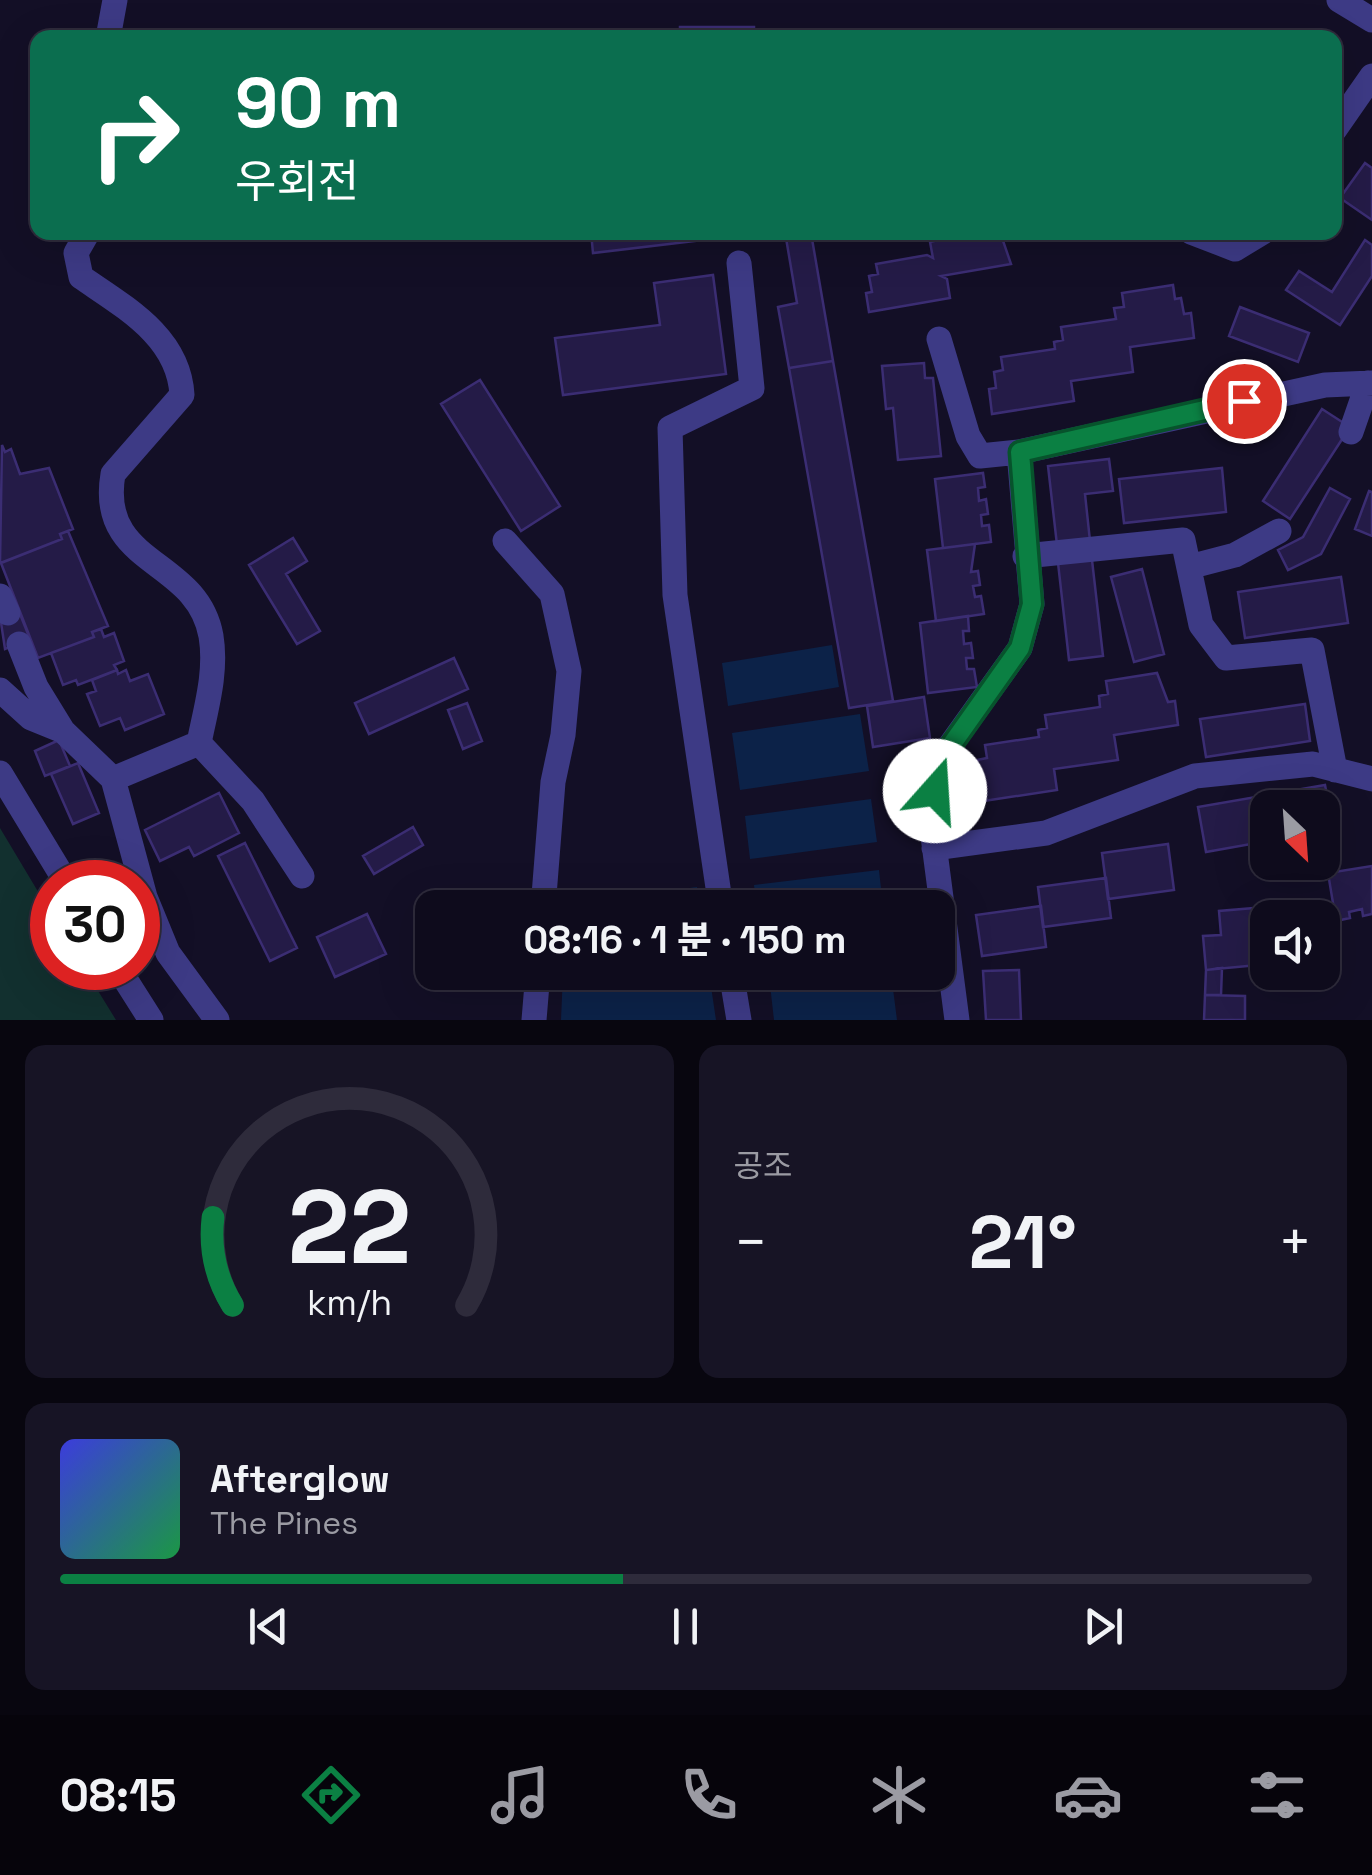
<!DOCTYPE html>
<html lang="ko">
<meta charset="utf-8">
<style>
:root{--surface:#0e0b1c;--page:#171425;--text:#f1f3f6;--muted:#9b9ba3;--line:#2e2b3b;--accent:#0b8043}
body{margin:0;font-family:"Space Grotesk","Noto Sans KR",sans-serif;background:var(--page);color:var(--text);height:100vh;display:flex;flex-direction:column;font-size:38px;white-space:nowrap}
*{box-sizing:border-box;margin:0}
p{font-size:32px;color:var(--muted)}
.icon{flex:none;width:55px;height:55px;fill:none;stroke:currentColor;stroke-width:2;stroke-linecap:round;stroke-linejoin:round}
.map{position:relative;height:1020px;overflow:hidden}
.drawer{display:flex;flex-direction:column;gap:25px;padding:25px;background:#08060f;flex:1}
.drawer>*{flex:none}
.banner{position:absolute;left:30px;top:30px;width:1312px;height:210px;border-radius:20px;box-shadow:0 10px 40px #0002,0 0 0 2px var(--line);background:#0b6e4f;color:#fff;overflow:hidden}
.needle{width:65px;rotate:155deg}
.tools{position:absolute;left:1250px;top:790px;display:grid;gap:20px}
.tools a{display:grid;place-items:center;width:90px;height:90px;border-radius:20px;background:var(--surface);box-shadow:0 10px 40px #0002,0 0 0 2px var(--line);font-size:50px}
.speed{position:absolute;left:30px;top:860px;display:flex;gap:20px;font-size:50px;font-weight:700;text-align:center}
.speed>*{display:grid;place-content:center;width:130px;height:130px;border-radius:50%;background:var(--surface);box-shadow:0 10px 40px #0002,0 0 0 2px var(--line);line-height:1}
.speed .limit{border:15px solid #d22;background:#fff;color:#111}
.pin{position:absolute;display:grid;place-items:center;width:85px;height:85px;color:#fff;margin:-42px;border:5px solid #fff;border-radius:50%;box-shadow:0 2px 10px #0007}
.me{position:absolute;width:110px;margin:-55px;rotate:19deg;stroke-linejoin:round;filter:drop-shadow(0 0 8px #0008)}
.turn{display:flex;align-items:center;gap:35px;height:210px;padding:0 40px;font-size:45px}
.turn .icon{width:130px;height:130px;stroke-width:2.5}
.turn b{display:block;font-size:70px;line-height:85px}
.big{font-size:75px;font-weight:700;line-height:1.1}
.drawer .widget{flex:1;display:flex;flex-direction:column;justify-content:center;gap:15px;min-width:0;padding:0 35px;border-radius:20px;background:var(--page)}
.drawer .dial{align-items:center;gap:0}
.dial svg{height:260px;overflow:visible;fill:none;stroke:var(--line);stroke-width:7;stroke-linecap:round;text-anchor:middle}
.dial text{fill:var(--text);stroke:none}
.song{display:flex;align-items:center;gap:30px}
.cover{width:120px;height:120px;border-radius:15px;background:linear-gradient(135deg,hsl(240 70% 55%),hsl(140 70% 35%))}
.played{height:10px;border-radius:5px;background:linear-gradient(90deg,var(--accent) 45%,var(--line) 45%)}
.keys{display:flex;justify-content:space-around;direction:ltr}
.heat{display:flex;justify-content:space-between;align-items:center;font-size:55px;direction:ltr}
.drawer .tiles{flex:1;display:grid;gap:25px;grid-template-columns:1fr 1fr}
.widget:last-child{grid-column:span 2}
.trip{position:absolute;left:415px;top:890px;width:540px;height:100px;border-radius:20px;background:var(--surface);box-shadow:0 10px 40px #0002,0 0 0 2px var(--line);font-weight:700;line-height:100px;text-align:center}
.tab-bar{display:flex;height:160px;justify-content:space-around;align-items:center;background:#06040b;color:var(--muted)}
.tab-bar .icon{width:70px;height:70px}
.tab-bar .selected{color:var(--accent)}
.tab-bar b{font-size:45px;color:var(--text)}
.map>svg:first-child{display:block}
.green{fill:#12302f}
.water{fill:#0c2248}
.building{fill:#241b47;stroke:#3b2d73;stroke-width:2.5}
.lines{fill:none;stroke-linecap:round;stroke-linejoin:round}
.minor{stroke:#3d3a85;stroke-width:25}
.route-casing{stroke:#07532c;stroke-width:25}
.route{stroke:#0b8043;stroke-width:18}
</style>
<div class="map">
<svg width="1372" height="1020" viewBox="0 0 1372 1020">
<rect width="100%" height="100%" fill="#130f26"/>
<!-- green -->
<path class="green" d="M0,828l52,87v53h32l32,52h-116z"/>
<!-- water -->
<path class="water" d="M832,645l7,42 -111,19 -6,-43z
M860,714l9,57 -129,19 -8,-57z
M871,799l6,43 -127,17 -5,-43z
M879,870l4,37h-126l-3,-22z
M697,887l3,20h-134v-2z
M800,972l91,1 6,47h-123l-5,-44z
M563,973h146l7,47h-155z"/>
<!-- building -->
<path class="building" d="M680,27h74v11h-74z
M1365,163l7,5v52l-32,-22z
M591,232h179l-177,21z
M937,232h63l11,32 -70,12 6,3 3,19 -81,14 -3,-19 6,-1 -3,-16 9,-2 -2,-10 51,-9 6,3 -3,-16 8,-2z
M811,233l22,128 -44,7 -11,-61 19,-4 -11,-65z
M1365,240l7,5v31l-32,49 -54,-35 13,-19 33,21z
M713,275l13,99 -163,21 -8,-57 105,-13 -6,-42z
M1173,285l2,14 6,-1 3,16 7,-1 3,25 -64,9 3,25 -62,9 3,20 -82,13 -3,-25 7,-1 -2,-16 9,-2 -2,-13 54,-8 -1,-7 9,-2 -2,-13 55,-8 -2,-11 10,-1 -2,-14z
M1240,307l69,26 -11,29 -69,-26z
M833,361l60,340 -44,7 -60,-340z
M924,363l1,15h8l8,78 -43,4 -5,-52 -7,1 -4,-43z
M480,380l80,126 -39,25 -80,-127z
M1322,409l28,18 -60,92 -27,-18z
M2,445l3,7 6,-3 9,25 29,-6 24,61 -13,5 2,5 -62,24z
M1109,459l4,32 -28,3 5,47 -33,4 -9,-79z
M1222,468l4,44 -102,11 -5,-44z
M983,473l2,14 -7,1 1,13 7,-2 2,15 -7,1 1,11 7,-1 2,17 -48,6 -8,-69z
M1330,488l20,11 -29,55 -33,16 -10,-20 25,-13z
M1369,491l3,1v44l-17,-7z
M68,531l40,95 -16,6 2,5 -56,21 -37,-95 61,-24 -2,-5z
M293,538l14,23 -21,13 34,57 -23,13 -48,-79z
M975,544l-4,28 7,-1 2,14 -7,1 2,11 6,-1 3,18 -48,7 -9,-71z
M1092,560l11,96 -34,4 -11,-97z
M1142,569l22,85 -30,8 -23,-85z
M1341,577l7,46 -103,15 -7,-46z
M18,609l12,30 -25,10 -5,-33z
M968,616l1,15h-6l1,13 7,-1 2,15h-7l1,11h7l3,18 -49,6 -8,-70z
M101,629l3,8 10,-4 10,28 -10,4 3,5 -39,15 -2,-5 -13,5 -12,-32 43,-16 -2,-5z
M454,658l14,31 -99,45 -14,-31z
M117,670l1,4 8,-4 4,11 18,-7 16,40 -39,16 -5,-12 -20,8 -13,-32 9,-3 -4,-11z
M1157,673l11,29 7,-1 3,24 -64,10 4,25 -64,9 3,21 -80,12 -4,-25 7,-1 -3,-16 10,-2 -2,-13 54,-8 -1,-7 9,-2 -2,-13 55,-8 -1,-11 9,-2 -2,-13z
M924,697l6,41 -57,9 -6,-41z
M467,703l15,38 -19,8 -15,-39z
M1305,704l5,37 -104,16 -6,-38z
M59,740l11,26 -25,10 -10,-25z
M78,763l21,50 -26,11 -22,-50z
M1325,785l8,44 -11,2v-23h-54v33l-62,11 -8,-45z
M219,793l20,40 -45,23 -5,-9 -29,14 -15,-31z
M413,827l10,18 -49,29 -11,-18z
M245,843l52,105 -27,13 -52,-105z
M1168,844l6,46 -66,9 -6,-46z
M1372,866v48l-9,2 -1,-7 -13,3 1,6 -14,3 -8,-48z
M1106,878l5,40 -68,9 -5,-40z
M1314,903l1,15h-47v46l-62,6 -3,-34 18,-1 -2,-24z
M1041,906l5,41 -64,9 -6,-41z
M367,914l19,40 -51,23 -18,-40z
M1222,968l-1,27h-16l1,-25z
M1019,970l2,50h-35l-3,-49z
M1205,995l40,1v24h-41z"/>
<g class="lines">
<!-- minor -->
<path class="minor" d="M1339,0l33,20
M108,38l7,-38
M1335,129l37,-53
M88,232l-12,21 5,24c45,31 98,60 101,118l-69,79c-16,93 84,83 98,162 6,36 -5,72 -12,107l-86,36
M1191,232l44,17 28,-17
M939,339l29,97 12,20 39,-4 306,-67 47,-2
M1351,432l17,-49
M505,541l47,53 17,77 -6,64 -10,47 -10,126
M1025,556l158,-16 18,85 25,33 86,-8 23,120
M1189,567l46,-12 44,-24
M0,596l8,17
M19,644l17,43 27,44 50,48 32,118 23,56 49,67
M0,690l31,28 32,13
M199,743l54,58 49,75
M0,773l66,109
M934,848l112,-15 149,-57 118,-12 59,15
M721,908l-46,-313 -5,-167 82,-40 -13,-125
M118,968l33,52
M731,972l8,48
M534,1020l4,-48
M957,1020l-26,-199 8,-60 81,-113 12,-44 -13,-152"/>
</g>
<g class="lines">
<!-- route casing -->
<g class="route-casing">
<path id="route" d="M935,791l5,-30 80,-113 12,-44 -12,-152 224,-51"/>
</g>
<!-- route -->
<use href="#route" class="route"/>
</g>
</svg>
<div class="tools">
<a><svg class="needle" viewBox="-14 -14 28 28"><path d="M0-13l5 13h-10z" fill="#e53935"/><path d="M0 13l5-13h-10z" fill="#9b9ba3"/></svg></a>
<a><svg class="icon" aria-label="sound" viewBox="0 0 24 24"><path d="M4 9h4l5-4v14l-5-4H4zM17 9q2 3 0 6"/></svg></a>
</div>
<div class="speed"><div class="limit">30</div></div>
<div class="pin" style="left:1244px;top:401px;background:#d93025"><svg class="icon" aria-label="arrive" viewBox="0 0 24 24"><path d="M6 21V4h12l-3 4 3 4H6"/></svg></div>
<svg class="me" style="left:935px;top:791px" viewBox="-20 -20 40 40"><circle r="19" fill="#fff"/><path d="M0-13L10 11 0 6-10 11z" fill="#0b8043"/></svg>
<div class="trip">08:16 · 1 분 · 150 m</div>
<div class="banner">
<div class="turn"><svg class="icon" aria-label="right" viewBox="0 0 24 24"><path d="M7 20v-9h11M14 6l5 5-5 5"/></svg><div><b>90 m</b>우회전</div></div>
</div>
</div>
<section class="drawer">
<div class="tiles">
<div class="widget dial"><svg viewBox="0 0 100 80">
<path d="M14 69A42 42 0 1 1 86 69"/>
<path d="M14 69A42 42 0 0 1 8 42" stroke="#0b8043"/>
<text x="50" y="56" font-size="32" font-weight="700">22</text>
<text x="50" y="72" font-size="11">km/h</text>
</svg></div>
<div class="widget"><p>공조</p>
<div class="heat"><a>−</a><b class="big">21°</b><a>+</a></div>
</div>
<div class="widget">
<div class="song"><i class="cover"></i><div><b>Afterglow</b><p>The Pines</p></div></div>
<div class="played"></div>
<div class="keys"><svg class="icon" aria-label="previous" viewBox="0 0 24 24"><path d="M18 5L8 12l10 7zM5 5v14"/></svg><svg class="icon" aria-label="pause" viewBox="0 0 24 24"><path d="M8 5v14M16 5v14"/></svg><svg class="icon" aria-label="next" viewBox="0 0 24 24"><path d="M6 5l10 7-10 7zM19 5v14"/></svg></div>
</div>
</div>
</section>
<nav class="tab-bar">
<b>08:15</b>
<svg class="icon selected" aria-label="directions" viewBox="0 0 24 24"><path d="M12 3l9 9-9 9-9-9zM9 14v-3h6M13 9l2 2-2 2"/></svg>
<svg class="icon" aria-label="music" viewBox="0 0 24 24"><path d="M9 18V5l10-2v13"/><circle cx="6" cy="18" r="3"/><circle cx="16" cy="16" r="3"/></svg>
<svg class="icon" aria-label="phone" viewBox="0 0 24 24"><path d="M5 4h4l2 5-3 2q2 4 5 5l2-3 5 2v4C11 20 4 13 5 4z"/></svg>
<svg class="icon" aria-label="climate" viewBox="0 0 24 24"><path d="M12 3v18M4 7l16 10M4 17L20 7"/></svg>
<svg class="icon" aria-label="car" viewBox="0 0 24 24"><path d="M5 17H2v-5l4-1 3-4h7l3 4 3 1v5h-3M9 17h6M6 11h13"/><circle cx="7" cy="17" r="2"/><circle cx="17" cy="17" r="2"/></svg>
<svg class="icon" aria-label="filters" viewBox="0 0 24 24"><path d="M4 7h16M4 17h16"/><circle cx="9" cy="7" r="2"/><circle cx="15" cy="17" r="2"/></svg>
</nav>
